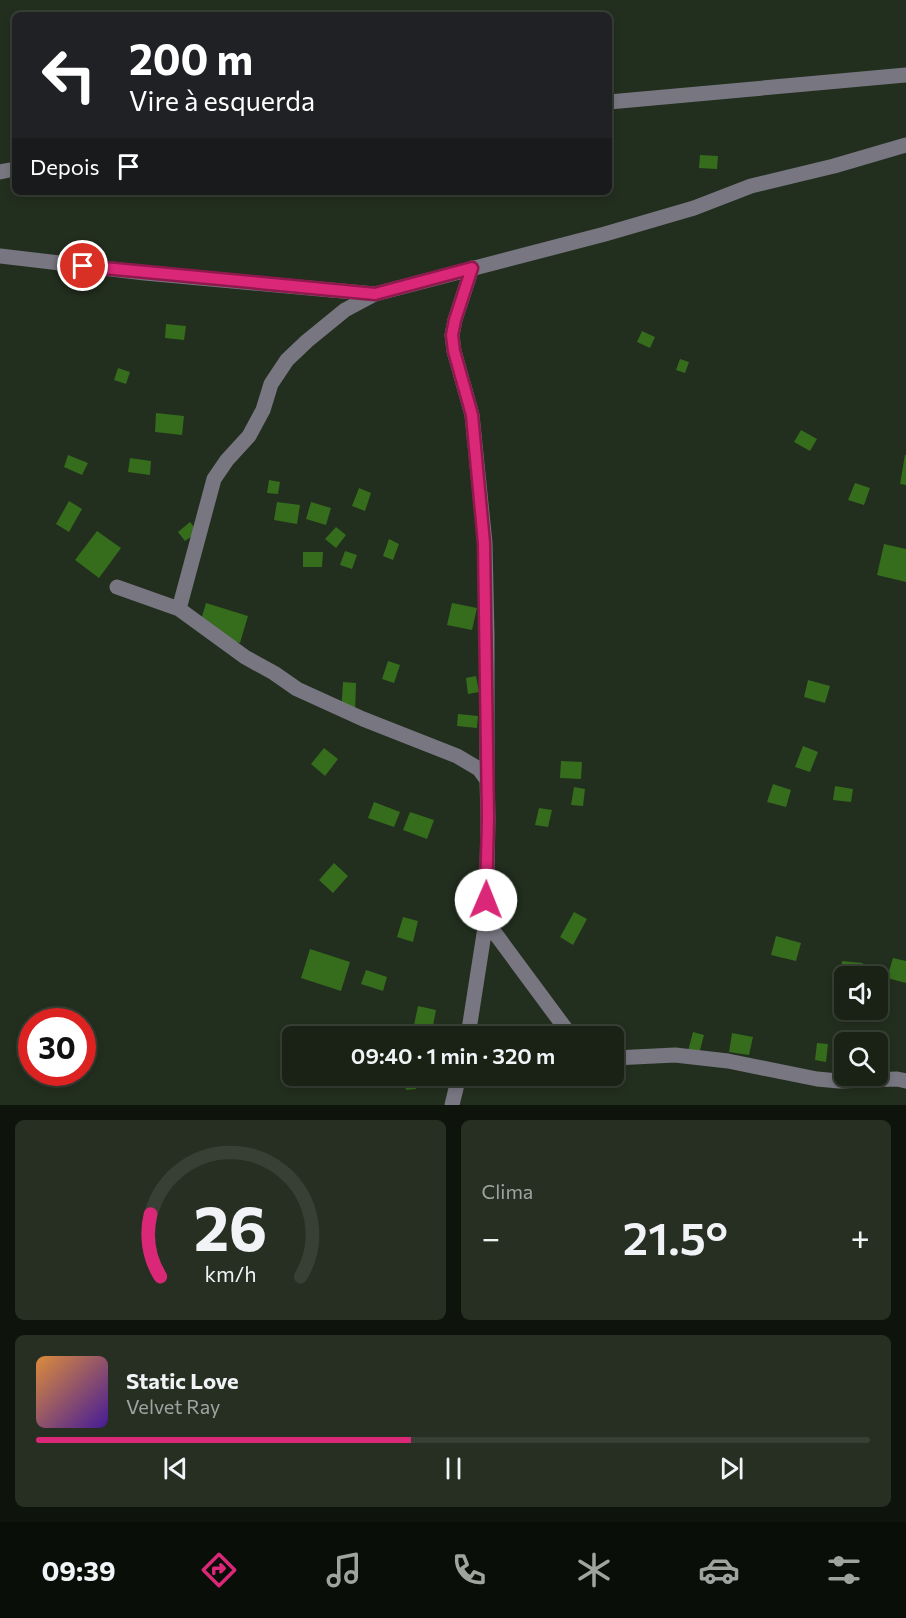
<!DOCTYPE html>
<html lang="pt">
<meta charset="utf-8">
<style>
:root{--surface:#1a2216;--page:#272f23;--text:#f1f3f6;--muted:#9fa4a1;--line:#383f35;--accent:#db2777}
body{margin:0;font-family:Commissioner,sans-serif;background:var(--page);color:var(--text);height:100vh;display:flex;flex-direction:column;font-size:22px;white-space:nowrap}
*{box-sizing:border-box;margin:0}
p{font-size:20px;color:var(--muted)}
.icon{flex:none;width:33px;height:33px;fill:none;stroke:currentColor;stroke-width:2;stroke-linecap:round;stroke-linejoin:round}
.map{position:relative;height:1105px;overflow:hidden}
.details{display:flex;flex-direction:column;gap:15px;padding:15px;background:#0e130c;flex:1}
.details>*{flex:none}
.guide{position:absolute;left:12px;top:12px;width:600px;height:183px;border-radius:9px;box-shadow:0 3px 9px #0003,0 0 0 2px var(--line);background:#202124;color:#fff;overflow:hidden}
.tools{position:absolute;left:834px;top:966px;display:grid;gap:12px}
.tools a{display:grid;place-items:center;width:54px;height:54px;border-radius:9px;background:var(--surface);box-shadow:0 3px 9px #0003,0 0 0 2px var(--line);font-size:30px}
.speed{position:absolute;left:18px;top:1008px;display:flex;gap:12px;font-size:30px;font-weight:700;text-align:center}
.speed>*{display:grid;place-content:center;width:78px;height:78px;border-radius:50%;background:var(--surface);box-shadow:0 3px 9px #0003,0 0 0 2px var(--line);line-height:1}
.speed .limit{border:9px solid #d22;background:#fff;color:#111}
.pin{position:absolute;display:grid;place-items:center;width:51px;height:51px;color:#fff;margin:-26px;border:3px solid #fff;border-radius:50%;box-shadow:0 2px 6px #0007}
.me{position:absolute;width:66px;margin:-33px;rotate:1deg;stroke-linejoin:round;filter:drop-shadow(0 0 4px #0008)}
.turn{display:flex;align-items:center;gap:21px;height:126px;padding:0 18px;font-size:27px}
.turn .icon{width:78px;height:78px;stroke-width:2.5}
.turn b{display:block;font-size:42px;line-height:51px}
.then{display:flex;align-items:center;height:57px;padding:0 18px;background:#0003;gap:12px;font-size:22px}
.big{font-size:45px;font-weight:600;line-height:1.1}
.details .tile{flex:1;display:flex;flex-direction:column;justify-content:center;gap:9px;min-width:0;padding:0 21px;border-radius:9px;background:var(--page)}
.details .dial{align-items:center;gap:0}
.dial svg{height:156px;overflow:visible;fill:none;stroke:var(--line);stroke-width:7;stroke-linecap:round;text-anchor:middle}
.dial text{fill:var(--text);stroke:none}
.song{display:flex;align-items:center;gap:18px}
.cover{width:72px;height:72px;border-radius:9px;background:linear-gradient(135deg,hsl(30 70% 55%),hsl(260 70% 35%))}
.played{height:6px;border-radius:3px;background:linear-gradient(90deg,var(--accent) 45%,var(--line) 45%)}
.keys{display:flex;justify-content:space-around;direction:ltr}
.heat{display:flex;justify-content:space-between;align-items:center;font-size:33px;direction:ltr}
.details .tiles{flex:1;display:grid;gap:15px;grid-template-columns:1fr 1fr}
.tile:last-child{grid-column:span 2}
.trip{position:absolute;left:282px;top:1026px;width:342px;height:60px;border-radius:9px;background:var(--surface);box-shadow:0 3px 9px #0003,0 0 0 2px var(--line);font-weight:600;line-height:60px;text-align:center}
.menu{display:flex;height:96px;justify-content:space-around;align-items:center;background:#0a0e09;color:var(--muted)}
.menu .icon{width:42px;height:42px}
.menu .on{color:var(--accent)}
.menu b{font-size:27px;color:var(--text)}
.map>svg:first-child{display:block}
.building{fill:#356d1d}
.lines{fill:none;stroke-linecap:round;stroke-linejoin:round}
.minor{stroke:#787680;stroke-width:15}
.route-casing{stroke:#8e194d;stroke-width:15}
.route{stroke:#db2777;stroke-width:10}
</style>
<div class="map">
<svg width="906" height="1105" viewBox="0 0 906 1105">
<rect width="100%" height="100%" fill="#222e1e"/>
<!-- building -->
<path class="building" d="M700,155l18,1 -1,13 -18,-1z
M166,324l20,2 -2,14 -19,-2z
M642,331l13,6 -5,11 -13,-6z
M680,359l9,3 -4,11 -9,-3z
M118,368l12,4 -4,12 -12,-4z
M156,413l28,3 -2,19 -27,-3z
M801,430l16,9 -7,12 -16,-9z
M68,455l20,8 -6,12 -18,-8z
M905,455h1v30l-6,-1z
M130,458l21,3 -1,14 -22,-3z
M269,480l11,2 -2,12 -11,-1z
M855,483l15,5 -6,17 -16,-5z
M359,488l12,5 -6,18 -13,-5z
M69,501l13,8 -13,23 -13,-8z
M277,502l23,3 -3,19 -23,-4z
M311,502l20,6 -5,17 -20,-6z
M190,522l8,10 -13,9 -7,-9z
M336,527l10,8 -10,13 -11,-9z
M97,531l24,17 -22,30 -24,-18z
M389,539l10,5 -6,16 -10,-4z
M884,544l22,5v33l-29,-7z
M345,551l12,4 -5,14 -12,-4z
M303,552h20l-1,15h-19z
M206,603l42,13 -8,27 -42,-13z
M452,603l25,5 -5,22 -25,-5z
M388,661l12,4 -6,18 -12,-4z
M476,676l3,16 -11,2 -2,-16z
M808,680l22,6 -5,17 -21,-6z
M343,682l13,1 -1,31h-14z
M458,714l20,2 -1,12 -20,-2z
M803,746l15,6 -8,20 -15,-5z
M324,748l14,11 -13,17 -14,-12z
M561,761l21,1 -1,17 -21,-1z
M773,784l18,6 -5,17 -19,-5z
M835,786l18,3 -2,13 -18,-2z
M574,787l11,2 -2,17 -12,-1z
M374,802l26,10 -6,15 -26,-9z
M539,808l13,2 -4,17 -13,-2z
M410,812l24,8 -7,19 -24,-9z
M334,863l14,13 -15,17 -14,-13z
M574,912l13,7 -14,26 -13,-8z
M403,917l15,4 -5,21 -16,-5z
M776,936l25,7 -5,18 -25,-6z
M310,949l40,13 -9,29 -40,-13z
M893,958l13,3v22l-19,-5z
M842,961l21,2 -1,13 -21,-2z
M366,970l21,7 -4,14 -22,-7z
M418,1006l18,4 -5,26 -19,-1z
M693,1032l11,3 -5,19 -11,-3z
M732,1033l21,4 -4,18 -20,-3z
M817,1043l11,1 -2,18 -11,-2z
M403,1076h10l3,13 -10,1z
M417,1076h11l1,10 -11,1z"/>
<g class="lines">
<!-- minor -->
<path class="minor" d="M609,102l297,-27
M0,172l15,-3
M0,256l145,17 230,21
M117,587l62,22 66,48 29,16 23,16 66,30 94,37 22,13 8,11
M179,609l35,-130 13,-19 22,-24 14,-26 8,-26 16,-24 20,-19 38,-31 30,-16 230,-60 89,-26 57,-22 83,-20 72,-21
M486,921l85,115
M468,1036l18,-115 2,-103 -1,-38v-144l-2,-93 -13,-128 -18,-64 -2,-16 3,-15 17,-52
M614,1058l61,-3 53,6 89,18 22,2 58,-2 9,2
M452,1105l7,-29"/>
</g>
<g class="lines">
<!-- route casing -->
<g class="route-casing">
<path id="route" d="M83,266l292,28 97,-26 -17,52 -3,15 2,16 18,64 12,128 4,275 -2,82"/>
</g>
<!-- route -->
<use href="#route" class="route"/>
</g>
</svg>
<div class="tools">
<a><svg class="icon" aria-label="sound" viewBox="0 0 24 24"><path d="M4 9h4l5-4v14l-5-4H4zM17 9q2 3 0 6"/></svg></a>
<a><svg class="icon" aria-label="search" viewBox="0 0 24 24"><circle cx="10" cy="10" r="6"/><path d="M15 15l6 6"/></svg></a>
</div>
<div class="speed"><div class="limit">30</div></div>
<div class="pin" style="left:83px;top:266px;background:#d93025"><svg class="icon" aria-label="arrive" viewBox="0 0 24 24"><path d="M6 21V4h12l-3 4 3 4H6"/></svg></div>
<svg class="me" style="left:486px;top:900px" viewBox="-20 -20 40 40"><circle r="19" fill="#fff"/><path d="M0-13L10 11 0 6-10 11z" fill="#db2777"/></svg>
<div class="trip">09:40 · 1 min · 320 m</div>
<div class="guide">
<div class="turn"><svg class="icon" aria-label="left" viewBox="0 0 24 24"><path d="M17 20v-9H6M10 6l-5 5 5 5"/></svg><div><b>200 m</b>Vire à esquerda</div></div>
<div class="then">Depois<svg class="icon" aria-label="arrive" viewBox="0 0 24 24"><path d="M6 21V4h12l-3 4 3 4H6"/></svg></div>
</div>
</div>
<section class="details">
<div class="tiles">
<div class="tile dial"><svg viewBox="0 0 100 80">
<path d="M14 69A42 42 0 1 1 86 69"/>
<path d="M14 69A42 42 0 0 1 9 37" stroke="#db2777"/>
<text x="50" y="56" font-size="32" font-weight="700">26</text>
<text x="50" y="72" font-size="11">km/h</text>
</svg></div>
<div class="tile"><p>Clima</p>
<div class="heat"><a>−</a><b class="big">21.5°</b><a>+</a></div>
</div>
<div class="tile">
<div class="song"><i class="cover"></i><div><b>Static Love</b><p>Velvet Ray</p></div></div>
<div class="played"></div>
<div class="keys"><svg class="icon" aria-label="previous" viewBox="0 0 24 24"><path d="M18 5L8 12l10 7zM5 5v14"/></svg><svg class="icon" aria-label="pause" viewBox="0 0 24 24"><path d="M8 5v14M16 5v14"/></svg><svg class="icon" aria-label="next" viewBox="0 0 24 24"><path d="M6 5l10 7-10 7zM19 5v14"/></svg></div>
</div>
</div>
</section>
<nav class="menu">
<b>09:39</b>
<svg class="icon on" aria-label="directions" viewBox="0 0 24 24"><path d="M12 3l9 9-9 9-9-9zM9 14v-3h6M13 9l2 2-2 2"/></svg>
<svg class="icon" aria-label="music" viewBox="0 0 24 24"><path d="M9 18V5l10-2v13"/><circle cx="6" cy="18" r="3"/><circle cx="16" cy="16" r="3"/></svg>
<svg class="icon" aria-label="phone" viewBox="0 0 24 24"><path d="M5 4h4l2 5-3 2q2 4 5 5l2-3 5 2v4C11 20 4 13 5 4z"/></svg>
<svg class="icon" aria-label="climate" viewBox="0 0 24 24"><path d="M12 3v18M4 7l16 10M4 17L20 7"/></svg>
<svg class="icon" aria-label="car" viewBox="0 0 24 24"><path d="M5 17H2v-5l4-1 3-4h7l3 4 3 1v5h-3M9 17h6M6 11h13"/><circle cx="7" cy="17" r="2"/><circle cx="17" cy="17" r="2"/></svg>
<svg class="icon" aria-label="filters" viewBox="0 0 24 24"><path d="M4 7h16M4 17h16"/><circle cx="9" cy="7" r="2"/><circle cx="15" cy="17" r="2"/></svg>
</nav>
